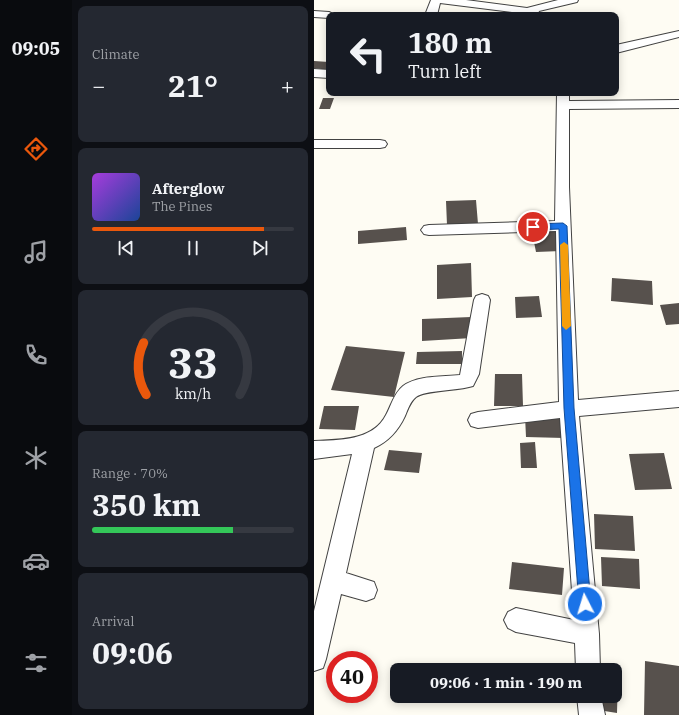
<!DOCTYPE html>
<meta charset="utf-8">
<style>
:root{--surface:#171b24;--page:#242831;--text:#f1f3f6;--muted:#9ea1a6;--line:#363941;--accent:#ea580c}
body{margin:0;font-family:"IBM Plex Serif",serif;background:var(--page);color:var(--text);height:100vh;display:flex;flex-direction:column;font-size:15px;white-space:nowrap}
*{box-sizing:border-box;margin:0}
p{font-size:13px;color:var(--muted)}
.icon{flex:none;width:22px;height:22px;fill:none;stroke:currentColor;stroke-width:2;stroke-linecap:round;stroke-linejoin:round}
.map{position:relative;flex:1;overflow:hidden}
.details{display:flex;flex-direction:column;gap:6px;padding:6px;background:#0d0f14;width:242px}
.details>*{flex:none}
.hud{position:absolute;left:12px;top:12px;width:293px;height:84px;border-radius:8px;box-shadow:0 2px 10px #0003;background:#171b24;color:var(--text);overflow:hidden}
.speed{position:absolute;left:12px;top:651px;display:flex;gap:8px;font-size:20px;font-weight:700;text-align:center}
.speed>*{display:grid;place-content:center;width:52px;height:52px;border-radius:50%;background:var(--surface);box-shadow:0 2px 10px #0003;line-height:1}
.speed .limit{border:6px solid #d22;background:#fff;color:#111}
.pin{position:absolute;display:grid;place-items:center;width:34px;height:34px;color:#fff;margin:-17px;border:2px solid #fff;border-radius:50%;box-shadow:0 1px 4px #0007}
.me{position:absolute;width:44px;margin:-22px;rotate:355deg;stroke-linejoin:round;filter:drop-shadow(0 0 3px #0008)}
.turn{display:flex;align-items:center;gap:14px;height:84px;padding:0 16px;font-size:18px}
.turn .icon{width:52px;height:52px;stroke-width:2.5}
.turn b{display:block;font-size:28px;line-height:34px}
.big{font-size:30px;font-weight:800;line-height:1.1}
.details .widget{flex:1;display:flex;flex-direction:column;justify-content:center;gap:6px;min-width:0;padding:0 14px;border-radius:8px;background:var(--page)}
.details .dial{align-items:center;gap:0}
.dial svg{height:104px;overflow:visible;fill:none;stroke:var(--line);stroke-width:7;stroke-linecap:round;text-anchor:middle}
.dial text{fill:var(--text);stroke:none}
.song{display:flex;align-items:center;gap:12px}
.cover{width:48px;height:48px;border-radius:6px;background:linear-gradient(135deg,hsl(280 70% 55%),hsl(220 70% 35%))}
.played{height:4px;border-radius:2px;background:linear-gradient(90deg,var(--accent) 85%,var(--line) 85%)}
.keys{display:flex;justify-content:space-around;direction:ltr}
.heat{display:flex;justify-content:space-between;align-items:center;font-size:22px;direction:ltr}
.charge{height:6px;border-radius:3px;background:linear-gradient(90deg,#34c759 70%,var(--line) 0)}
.trip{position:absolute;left:76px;top:663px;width:232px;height:40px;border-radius:8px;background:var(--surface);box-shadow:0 2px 10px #0003;font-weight:800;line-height:40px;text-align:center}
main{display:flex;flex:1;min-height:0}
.tabs{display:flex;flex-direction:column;width:72px;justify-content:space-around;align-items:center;background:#090b0e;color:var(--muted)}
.tabs .icon{width:28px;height:28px}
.tabs .on{color:var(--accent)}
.tabs b{font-size:18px;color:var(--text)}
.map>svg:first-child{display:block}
.building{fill:#57514d}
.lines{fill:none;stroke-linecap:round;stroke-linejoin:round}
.minor-casing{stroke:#424242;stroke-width:2}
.minor{fill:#fff;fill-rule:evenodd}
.route{fill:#1a73e8;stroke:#114b97}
.slow{fill:#f59e0b}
</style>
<main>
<nav class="tabs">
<b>09:05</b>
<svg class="icon on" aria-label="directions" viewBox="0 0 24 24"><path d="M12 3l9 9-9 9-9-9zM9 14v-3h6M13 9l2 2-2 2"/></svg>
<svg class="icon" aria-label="music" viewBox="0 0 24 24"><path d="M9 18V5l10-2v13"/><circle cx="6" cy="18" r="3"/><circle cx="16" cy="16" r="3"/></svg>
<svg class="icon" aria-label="phone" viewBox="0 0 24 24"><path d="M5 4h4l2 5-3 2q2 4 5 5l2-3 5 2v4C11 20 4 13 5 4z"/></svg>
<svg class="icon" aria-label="climate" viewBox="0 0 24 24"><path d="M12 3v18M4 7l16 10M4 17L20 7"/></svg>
<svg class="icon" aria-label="car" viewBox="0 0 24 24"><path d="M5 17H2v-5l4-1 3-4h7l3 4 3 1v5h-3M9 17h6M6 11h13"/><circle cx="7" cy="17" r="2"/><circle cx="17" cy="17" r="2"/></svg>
<svg class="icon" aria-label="filters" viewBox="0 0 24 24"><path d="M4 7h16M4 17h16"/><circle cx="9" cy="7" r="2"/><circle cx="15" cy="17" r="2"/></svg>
</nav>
<section class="details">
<div class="widget"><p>Climate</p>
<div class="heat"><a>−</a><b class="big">21°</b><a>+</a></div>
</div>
<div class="widget">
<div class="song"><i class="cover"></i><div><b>Afterglow</b><p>The Pines</p></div></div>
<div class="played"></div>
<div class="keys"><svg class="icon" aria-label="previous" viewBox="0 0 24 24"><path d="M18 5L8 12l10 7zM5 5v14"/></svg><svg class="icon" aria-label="pause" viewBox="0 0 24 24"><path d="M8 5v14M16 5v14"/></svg><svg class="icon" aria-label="next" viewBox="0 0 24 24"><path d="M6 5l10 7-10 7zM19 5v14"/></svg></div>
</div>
<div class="widget dial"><svg viewBox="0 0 100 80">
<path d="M14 69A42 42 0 1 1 86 69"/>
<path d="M14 69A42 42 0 0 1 12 29" stroke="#ea580c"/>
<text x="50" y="56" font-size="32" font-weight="700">33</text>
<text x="50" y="72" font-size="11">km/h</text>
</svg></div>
<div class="widget"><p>Range · 70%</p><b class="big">350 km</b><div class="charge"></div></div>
<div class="widget"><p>Arrival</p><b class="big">09:06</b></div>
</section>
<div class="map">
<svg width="365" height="715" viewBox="0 0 365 715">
<rect width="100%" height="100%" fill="#fefcf3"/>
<!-- building -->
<path class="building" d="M0,61l15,1v8l-15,-2z
M9,98h11l-4,11h-11z
M162,200l2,24 -31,1 -1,-24z
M92,227l1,13 -49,4v-13z
M243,231l4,20 -25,1 -4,-20z
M157,263l1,34 -35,2v-34z
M298,278l40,3 1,24 -42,-4z
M225,296l3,21 -26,1 -1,-21z
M365,303v21l-13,1 -6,-20z
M157,317l1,21 -50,3v-22z
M32,346l59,6 -11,45 -63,-7z
M148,351v13h-46l1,-12z
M181,374h27l1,32h-29z
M10,406h35l-4,24 -36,-1z
M211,416h37l2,22 -38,-1z
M221,442l2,26h-16l-1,-25z
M75,450l33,3 -3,20 -35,-3z
M350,453l8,36 -37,1 -6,-36z
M280,514l39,2 2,35 -40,-2z
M287,557l38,2 1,30 -38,-3z
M198,562l52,6 -2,27 -53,-6z
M331,661l34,5v49h-35z
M301,670l3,1 -1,42 -25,-4 1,-13h22z"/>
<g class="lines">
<!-- minor casing -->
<g class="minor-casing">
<path id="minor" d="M117,0h35l61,8 31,-8h20l-1,2 -38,9 -1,3 -3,1 -95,-12 -3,12h-12z
M0,11l15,1 6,3h-6v3l-15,-1z
M365,31v6l-63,16v-8z
M0,69l15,1v8l-15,-1z
M243,93h12v8l110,-1v8l-110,1v78l9,213 101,-9v16l-100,9 20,218 1,36h-24l-1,-27 -59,-11 -8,-4 -4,-8 4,-8 8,-4 58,12 -14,-202 -82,10 -7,-2 -3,-6 3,-6 7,-2 81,-10 -3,-171 -127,4 -5,-1 -3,-4 3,-4 5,-1 126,-4z
M0,140h66l5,1 2,3 -2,3 -5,1h-66z
M168,294l6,2 2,4 -11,74 -6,12c-15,5 -48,4 -57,11 -6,5 -8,12 -11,19 -7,15 -16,25 -31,32l-28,125 28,9 3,8 -3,8 -8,3 -25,-7 -15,65 -3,9 -9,3v-60l38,-157 -38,5v-18c24,-1 59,0 72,-26 5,-9 8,-22 17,-29 15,-11 39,-9 57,-11l14,-75 2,-4z
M263,696h24l4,19h-26z"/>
</g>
<!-- minor -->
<use href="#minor" class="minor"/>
</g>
<!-- route -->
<path class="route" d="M249,223l4,3 7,182 17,196 -2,4 -4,2 -4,-2 -2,-4 -15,-196 -5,-179 -26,1 -4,-3 4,-3z"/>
<!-- slow -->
<path class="slow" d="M250,242l4,3 3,81 -5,4 -4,-4 -2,-81z"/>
</svg>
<div class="speed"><div class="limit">40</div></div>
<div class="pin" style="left:219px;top:227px;background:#d93025"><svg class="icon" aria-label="arrive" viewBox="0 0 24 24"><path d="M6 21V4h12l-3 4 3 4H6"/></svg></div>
<svg class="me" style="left:271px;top:604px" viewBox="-20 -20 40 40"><circle r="17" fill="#1a73e8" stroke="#fff" stroke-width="3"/><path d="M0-11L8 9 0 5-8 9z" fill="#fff"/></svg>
<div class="trip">09:06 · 1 min · 190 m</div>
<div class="hud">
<div class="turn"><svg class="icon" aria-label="left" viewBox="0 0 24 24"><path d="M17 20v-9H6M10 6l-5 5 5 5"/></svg><div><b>180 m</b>Turn left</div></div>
</div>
</div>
</main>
